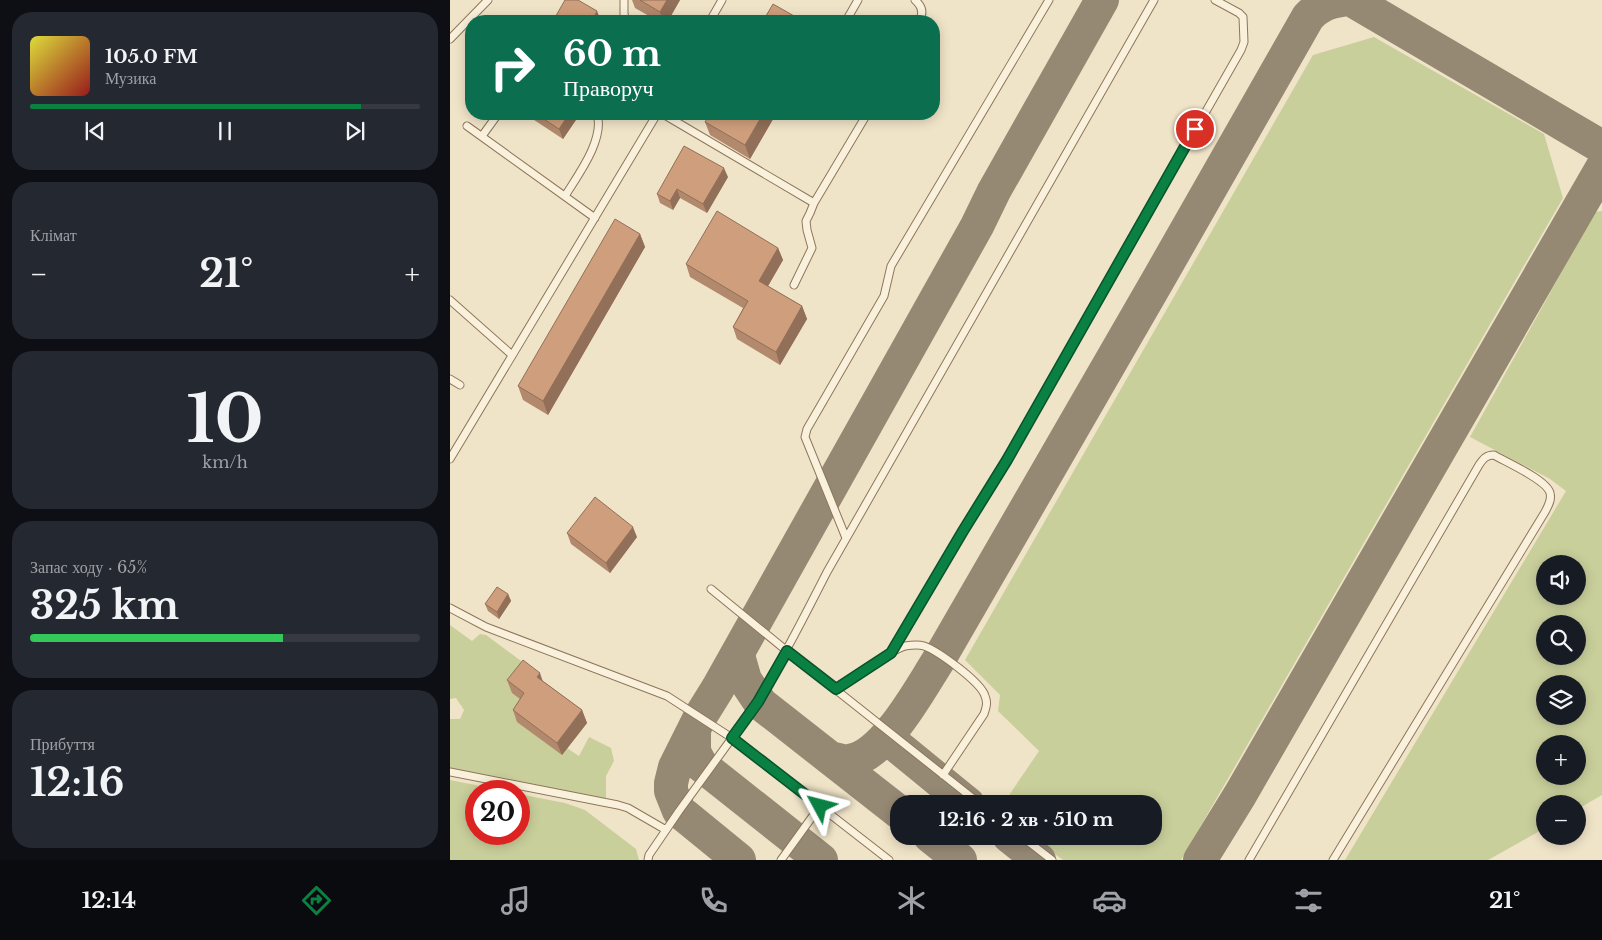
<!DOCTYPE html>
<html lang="uk">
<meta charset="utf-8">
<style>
:root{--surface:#171b24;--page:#242831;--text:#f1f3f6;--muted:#9ea1a6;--line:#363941;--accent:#0b8043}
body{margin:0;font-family:"Libre Baskerville",serif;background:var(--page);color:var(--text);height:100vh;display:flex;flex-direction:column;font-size:19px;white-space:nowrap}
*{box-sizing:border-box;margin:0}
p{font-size:16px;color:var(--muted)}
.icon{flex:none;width:28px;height:28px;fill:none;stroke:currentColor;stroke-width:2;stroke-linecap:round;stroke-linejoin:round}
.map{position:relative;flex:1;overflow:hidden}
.details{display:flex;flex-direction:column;gap:12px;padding:12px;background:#0d0f14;width:450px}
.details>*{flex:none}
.hud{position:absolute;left:15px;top:15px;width:475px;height:105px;border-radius:20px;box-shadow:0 2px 12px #0003;background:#0b6e4f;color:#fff;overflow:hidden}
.controls{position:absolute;left:1086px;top:555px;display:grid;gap:10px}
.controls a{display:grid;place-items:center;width:50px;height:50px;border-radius:50%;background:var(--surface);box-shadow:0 2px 12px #0003;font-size:25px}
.speed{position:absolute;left:15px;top:780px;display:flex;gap:10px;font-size:25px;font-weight:700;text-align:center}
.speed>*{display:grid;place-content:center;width:65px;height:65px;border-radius:50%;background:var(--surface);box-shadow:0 2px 12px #0003;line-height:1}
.speed .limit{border:8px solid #d22;background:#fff;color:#111}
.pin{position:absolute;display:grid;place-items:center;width:42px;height:42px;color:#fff;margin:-21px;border:2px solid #fff;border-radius:50%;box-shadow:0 1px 5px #0007}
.me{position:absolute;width:55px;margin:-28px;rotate:308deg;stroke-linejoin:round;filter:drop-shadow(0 0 4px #0008)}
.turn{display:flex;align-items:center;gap:18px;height:105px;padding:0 15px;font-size:22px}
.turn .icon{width:65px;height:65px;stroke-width:2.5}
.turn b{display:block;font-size:35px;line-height:42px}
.big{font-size:38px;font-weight:700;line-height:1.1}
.details .tile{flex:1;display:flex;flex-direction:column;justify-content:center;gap:8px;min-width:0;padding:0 18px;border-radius:20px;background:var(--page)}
.details .dial{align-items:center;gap:0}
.dial b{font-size:65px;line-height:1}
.song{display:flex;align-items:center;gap:15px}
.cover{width:60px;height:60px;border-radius:8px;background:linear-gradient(135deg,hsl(60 70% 55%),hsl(0 70% 35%))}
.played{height:5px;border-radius:2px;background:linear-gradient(90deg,var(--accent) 85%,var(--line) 85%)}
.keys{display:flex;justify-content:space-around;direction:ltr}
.heat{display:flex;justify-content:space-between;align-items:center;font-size:28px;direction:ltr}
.charge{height:8px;border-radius:4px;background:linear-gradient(90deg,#34c759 65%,var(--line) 0)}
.trip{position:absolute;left:440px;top:795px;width:272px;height:50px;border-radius:20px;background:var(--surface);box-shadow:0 2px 12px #0003;font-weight:700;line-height:50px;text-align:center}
.menu{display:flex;height:80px;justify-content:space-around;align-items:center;background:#090b0e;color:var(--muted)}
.menu .icon{width:35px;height:35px}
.menu .current{color:var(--accent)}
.menu b{font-size:22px;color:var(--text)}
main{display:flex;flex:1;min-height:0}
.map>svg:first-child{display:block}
.green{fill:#c9cf9b;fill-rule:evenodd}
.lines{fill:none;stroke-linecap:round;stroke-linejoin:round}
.taxiway{stroke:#968974;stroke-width:34}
.service-casing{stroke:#8d765c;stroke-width:9}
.service{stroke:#faf1dc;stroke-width:7}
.wall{fill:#b2896c}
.shaded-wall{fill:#916f58}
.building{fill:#cf9f7d;stroke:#916f58}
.route-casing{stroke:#07532c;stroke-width:12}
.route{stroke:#0b8043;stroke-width:9}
</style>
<main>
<section class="details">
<div class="tile">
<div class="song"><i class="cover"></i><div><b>105.0 FM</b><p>Музика</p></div></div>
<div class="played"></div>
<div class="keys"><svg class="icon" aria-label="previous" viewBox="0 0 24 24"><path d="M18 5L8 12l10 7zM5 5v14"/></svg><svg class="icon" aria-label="pause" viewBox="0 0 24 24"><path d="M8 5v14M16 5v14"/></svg><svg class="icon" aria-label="next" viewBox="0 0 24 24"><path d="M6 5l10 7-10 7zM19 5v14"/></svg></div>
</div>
<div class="tile"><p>Клімат</p>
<div class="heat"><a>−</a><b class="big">21°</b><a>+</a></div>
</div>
<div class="tile dial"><b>10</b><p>km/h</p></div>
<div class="tile"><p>Запас ходу · 65%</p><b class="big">325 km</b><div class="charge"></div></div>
<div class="tile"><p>Прибуття</p><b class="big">12:16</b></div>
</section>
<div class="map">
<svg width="1152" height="860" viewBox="0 0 1152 860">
<rect width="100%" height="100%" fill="#f0e4c8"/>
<!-- green -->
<path class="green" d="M924,37l170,97 19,64 -382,662h-118l-32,-24h123v-32h-151l36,-53 -41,-40 2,-16 -35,-35 348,-605z
M1152,211v584l-24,14v-5h-33v24l-57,32h-143l221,-369 -16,-12 -80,-42 125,-225zM1095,564h33v32h-33zM1095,624h33v32h-33zM1095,684h33v32h-33zM1095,744h33v32h-33z
M0,625l22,16 8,-7 6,1 42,31 1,40 33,49 5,-7 12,8 10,-19 22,11 3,13 -8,15v24l-156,-31v-50h10l4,-9 -8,-12 -6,1z
M0,780l56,11h-30v43h43v-40l46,9 20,7 51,39 3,11h-189z"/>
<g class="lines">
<!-- taxiway -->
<path class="taxiway" d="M902,0l250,147
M289,651v8l6,21 16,24 138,108
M244,731v21l7,13 120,95
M436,737l82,67
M380,758c6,1 13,4 19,3 35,-4 71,-72 89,-100l220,-381 150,-263c10,-11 20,-15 34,-17
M480,836l30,24
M559,836l30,24
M289,860l-60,-49 -8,-20v-8l4,-16 25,-50 18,-29 259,-462 17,-35 108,-191
M750,860l40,-65 362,-627"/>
<!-- service casing -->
<g class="service-casing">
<path id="service" d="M174,0v14l2,7
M465,0c7,6 9,13 4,21
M260,21l12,-21
M396,21l12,-21
M0,39l38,-39
M213,114l151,89
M17,126l128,92
M32,136l16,-22
M115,196c13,-21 40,-57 32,-82
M344,285l18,-37 -5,-18 -1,-9 4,-8 4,-10 53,-89
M0,300l62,55
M0,379l10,6
M0,459l207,-345
M396,538l-41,-101 2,-8 77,-133 7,-30 158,-266
M261,589l76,62 193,153
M0,608l36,19 181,69 65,42 -53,73 -30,44 -1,5
M441,653l72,-122 44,-71 234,-410 3,-8 -1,-25 -4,-4 -24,-13
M386,689c17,-12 51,-37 69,-43 6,-1 13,-2 19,0 14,5 57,36 61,50 3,7 1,12 -1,18l-41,61
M0,772l168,33 10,3 38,22
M571,836l31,24
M331,860l39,-54
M439,860l-157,-122c37,-52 66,-109 95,-166l327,-572
M799,860l230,-395c4,-6 7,-10 15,-10 12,7 53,25 56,38 2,7 -2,13 -5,19l-212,348"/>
</g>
<!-- service -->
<use href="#service" class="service"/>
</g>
<!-- wall -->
<path class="wall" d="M182,0h48l-12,21h-10l-23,-13z
M75,114h55l-17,25z
M326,114l-26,45 -40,-24 -5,-13z
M278,177l-21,36 -27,-15 -7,12 -13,-7 -3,-9z
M190,234l5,13 -97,168 -25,-15 -5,-14z
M328,248l5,12 -15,26 34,20 5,13 -27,46 -43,-26 -4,-12 10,-19 -53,-31 -4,-13z
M117,533l70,4 -27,36 -39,-29z
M58,594l3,7 -12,18 -11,-8 -3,-7z
M57,680l36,1 39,29 5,13 -25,32 -45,-33 -4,-12 7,-11 -8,-6z"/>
<!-- shaded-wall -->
<path class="shaded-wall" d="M217,0h13l-12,21h-5l-3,-9z
M147,11l4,10h-9z
M119,114h11l-17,25 -4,-10z
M313,114h13l-26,45 -5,-14z
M274,168l4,9 -21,36 -4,-9z
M227,189l3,9 -7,12 -3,-9z
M190,234l5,13 -97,168 -5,-14z
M328,248l5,12 -19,33 -5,-12z
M352,306l5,13 -27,46 -4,-13z
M183,527l4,10 -27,36 -4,-10z
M58,594l3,7 -12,18 -2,-7z
M90,673l4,12 -7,-8z
M132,710l5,13 -25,32 -5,-12z"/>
<!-- building -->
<path class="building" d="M115,0h13l19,11 -5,10h-39z
M190,0h27l-7,12z
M323,4l30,17h-40z
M86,114h33l-10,15z
M260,114h53l-18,31 -40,-23z
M234,146l40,22 -21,36 -26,-15 -7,12 -13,-7z
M267,211l61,37 -19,33 43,25 -26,46 -43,-25 15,-26 -62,-37z
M165,219l25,15 -97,167 -25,-15z
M145,497l38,30 -27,36 -39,-30z
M47,587l11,7 -11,18 -12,-8z
M73,660l17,13 -3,4 45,33 -25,33 -44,-33 11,-17 -17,-13z"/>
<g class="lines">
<!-- route casing -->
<g class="route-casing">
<path id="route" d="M370,806l-88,-68 26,-36 29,-51 49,38 55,-36 72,-122 44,-71 188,-331"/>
</g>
<!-- route -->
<use href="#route" class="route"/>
</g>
</svg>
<div class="controls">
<a><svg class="icon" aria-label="sound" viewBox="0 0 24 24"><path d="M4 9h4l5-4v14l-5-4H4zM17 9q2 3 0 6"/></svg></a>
<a><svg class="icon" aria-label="search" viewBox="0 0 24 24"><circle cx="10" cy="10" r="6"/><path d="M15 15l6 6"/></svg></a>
<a><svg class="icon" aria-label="layers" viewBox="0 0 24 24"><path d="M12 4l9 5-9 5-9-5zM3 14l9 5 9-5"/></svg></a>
<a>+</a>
<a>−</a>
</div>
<div class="speed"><div class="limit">20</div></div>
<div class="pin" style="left:745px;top:129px;background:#d93025"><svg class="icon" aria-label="arrive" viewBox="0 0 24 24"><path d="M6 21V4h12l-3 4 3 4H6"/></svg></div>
<svg class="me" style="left:370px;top:806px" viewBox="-20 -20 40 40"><path d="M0-17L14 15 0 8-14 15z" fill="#0b8043" stroke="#fff" stroke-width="4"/></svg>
<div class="trip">12:16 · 2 хв · 510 m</div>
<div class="hud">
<div class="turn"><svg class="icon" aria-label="right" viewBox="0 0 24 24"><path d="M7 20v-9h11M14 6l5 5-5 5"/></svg><div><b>60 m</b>Праворуч</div></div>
</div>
</div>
</main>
<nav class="menu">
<b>12:14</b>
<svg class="icon current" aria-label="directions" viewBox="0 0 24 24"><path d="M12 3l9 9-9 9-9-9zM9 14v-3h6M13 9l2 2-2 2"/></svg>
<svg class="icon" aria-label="music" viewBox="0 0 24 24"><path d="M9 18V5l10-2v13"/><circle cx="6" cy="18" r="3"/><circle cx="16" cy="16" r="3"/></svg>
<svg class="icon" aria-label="phone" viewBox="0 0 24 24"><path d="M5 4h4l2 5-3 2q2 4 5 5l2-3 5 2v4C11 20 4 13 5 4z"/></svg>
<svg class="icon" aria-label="climate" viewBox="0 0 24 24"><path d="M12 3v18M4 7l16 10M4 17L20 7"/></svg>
<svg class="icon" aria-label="car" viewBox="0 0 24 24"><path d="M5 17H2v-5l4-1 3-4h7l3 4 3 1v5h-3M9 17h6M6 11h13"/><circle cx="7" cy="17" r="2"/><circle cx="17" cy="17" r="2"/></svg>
<svg class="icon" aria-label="filters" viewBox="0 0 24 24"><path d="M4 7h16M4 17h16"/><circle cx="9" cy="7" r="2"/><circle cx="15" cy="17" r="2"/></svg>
<b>21°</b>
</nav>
